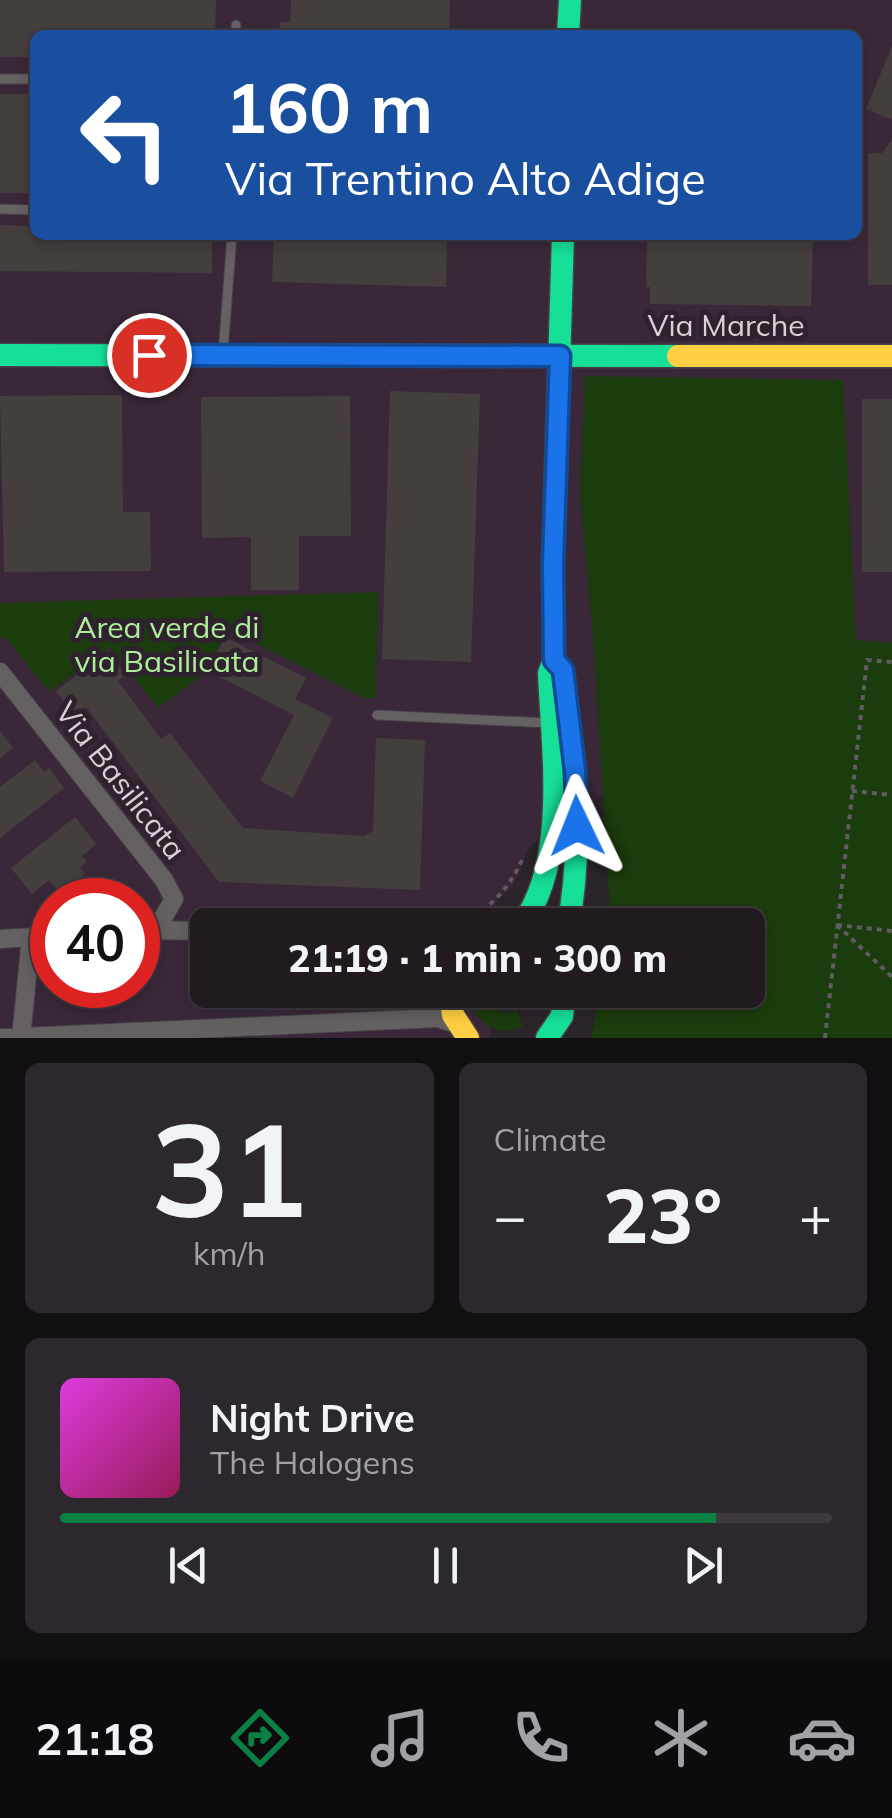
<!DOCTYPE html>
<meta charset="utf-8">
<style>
:root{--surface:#211b20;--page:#2d282d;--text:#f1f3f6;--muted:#a2a1a5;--line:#3e393e;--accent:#0b8043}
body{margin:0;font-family:Mulish,sans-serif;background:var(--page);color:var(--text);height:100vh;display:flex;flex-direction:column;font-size:38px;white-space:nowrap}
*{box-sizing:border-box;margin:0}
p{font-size:32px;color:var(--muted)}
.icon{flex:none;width:55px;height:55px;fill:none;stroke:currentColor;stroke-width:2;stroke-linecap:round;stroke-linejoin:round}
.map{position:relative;height:1038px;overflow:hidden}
.details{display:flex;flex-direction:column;gap:25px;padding:25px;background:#120f12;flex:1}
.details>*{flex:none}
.guide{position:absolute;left:30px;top:30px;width:832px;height:210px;border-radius:15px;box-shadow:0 5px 15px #0003,0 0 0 2px var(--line);background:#1a4fa0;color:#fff;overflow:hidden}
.speed{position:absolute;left:30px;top:878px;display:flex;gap:20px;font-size:50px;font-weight:700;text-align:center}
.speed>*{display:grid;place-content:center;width:130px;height:130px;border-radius:50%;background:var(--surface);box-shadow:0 5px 15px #0003,0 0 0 2px var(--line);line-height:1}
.speed .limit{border:15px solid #d22;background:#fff;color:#111}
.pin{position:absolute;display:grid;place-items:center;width:85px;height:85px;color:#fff;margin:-42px;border:5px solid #fff;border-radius:50%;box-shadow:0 2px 10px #0007}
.me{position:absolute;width:110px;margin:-55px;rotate:358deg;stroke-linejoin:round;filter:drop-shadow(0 0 8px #0008)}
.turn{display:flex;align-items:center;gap:35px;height:210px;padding:0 30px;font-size:45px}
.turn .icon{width:130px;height:130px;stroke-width:2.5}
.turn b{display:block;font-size:70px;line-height:85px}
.big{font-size:75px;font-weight:800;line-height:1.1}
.details .tile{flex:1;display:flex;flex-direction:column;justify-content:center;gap:15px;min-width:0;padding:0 35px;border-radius:15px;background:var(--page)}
.details .dial{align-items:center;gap:0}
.dial b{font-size:130px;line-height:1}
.song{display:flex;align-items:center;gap:30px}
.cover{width:120px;height:120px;border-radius:15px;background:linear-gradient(135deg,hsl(300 70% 55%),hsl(330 70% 35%))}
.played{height:10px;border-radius:5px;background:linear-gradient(90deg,var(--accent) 85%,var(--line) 85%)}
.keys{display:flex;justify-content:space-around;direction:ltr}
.heat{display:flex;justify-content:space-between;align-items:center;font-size:55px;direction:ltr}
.details .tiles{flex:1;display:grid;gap:25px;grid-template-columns:1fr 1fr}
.tile:last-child{grid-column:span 2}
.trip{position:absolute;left:190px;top:908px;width:575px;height:100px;border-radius:15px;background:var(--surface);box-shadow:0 5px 15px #0003,0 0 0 2px var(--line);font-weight:800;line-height:100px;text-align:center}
.tab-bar{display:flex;height:160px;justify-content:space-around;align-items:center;background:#0d0b0d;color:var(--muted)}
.tab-bar .icon{width:70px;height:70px}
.tab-bar .active{color:var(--accent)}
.tab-bar b{font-size:45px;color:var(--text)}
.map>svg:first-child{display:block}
.built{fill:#3a2839;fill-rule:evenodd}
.green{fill:#1b3c0c}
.building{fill:#443e3d}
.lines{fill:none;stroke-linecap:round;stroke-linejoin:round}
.lane-casing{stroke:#474046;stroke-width:11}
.street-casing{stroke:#474046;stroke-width:20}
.fast-casing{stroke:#474046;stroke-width:25}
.slow-casing{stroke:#474046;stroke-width:25}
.path{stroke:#615c5f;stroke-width:4;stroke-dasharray:5 5;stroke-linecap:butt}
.lane{stroke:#656162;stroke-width:9}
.street{stroke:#656162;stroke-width:18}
.fast{stroke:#16e098;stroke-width:22}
.slow{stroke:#ffcf43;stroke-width:22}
.route-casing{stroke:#114b97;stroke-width:25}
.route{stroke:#1a73e8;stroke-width:18}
.labels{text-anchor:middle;stroke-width:10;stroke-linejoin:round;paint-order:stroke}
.street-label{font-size:30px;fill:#dad0d8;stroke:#2f212e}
.park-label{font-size:30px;fill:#aeef99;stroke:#2f212e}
</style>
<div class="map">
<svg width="892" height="1038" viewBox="0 0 892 1038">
<rect width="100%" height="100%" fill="#2c242b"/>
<!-- built -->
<path class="built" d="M0,0h892v643l-36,-3 -13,-260 -258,-4 -5,117 13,143 10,159 -73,51 -17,41 -16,12 -1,26h-288v65h285l-3,48h-490zM35,35h823v200h-823zM52,900h86v85h-86z"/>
<!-- green -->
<path class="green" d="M585,376l258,4 13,260 36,3v395h-301l10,-48h147v-65h-140l2,-16 -17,-273 -13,-143z
M378,592l-2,106 -14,-1 -134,-68 -24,45 -46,34 -49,-61 -60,45 -44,-55 -5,3v-37z
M485,991l5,15 14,8 13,-4 6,17c-26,10 -44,-2 -54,-26z"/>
<!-- building -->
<path class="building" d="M0,0h216l-1,35h-180v22h-35z
M291,0h159l-1,35h-170l1,-13h10z
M892,46v74l-26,-11z
M0,94h35v99h-35z
M892,139v146h-24v-132h14z
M0,225l35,1v9l177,2v36l-212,-2z
M274,235h173l-1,52 -174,-5z
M647,235h166l-2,71 -161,-2v-17h-4z
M390,391l90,3 -9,268 -89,-3z
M122,395l1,117h27l1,59 -147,1 -4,-176z
M350,396l1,140h-52v54h-48v-53l-49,1 -1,-141z
M862,399h30v173h-30z
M225,637l81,41 -11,21 38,19 -40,80 -33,-17 34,-66 -86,-44z
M108,651l18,24 -8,6 43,58 9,-6 73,95 121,8 9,-5 3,-93 49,2 -5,150 -201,-8 -133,-175 -11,9 -19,-25z
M0,731l13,17 -13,10z
M35,760l9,12 5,-4 15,20 -64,50v-51z
M75,817l21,27 -14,12 5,6 -7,5 5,7 -24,20 -12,-14 -17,14 -21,-26z
M106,985l2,19 -39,2 -2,-19z"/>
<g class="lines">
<!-- lane casing -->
<g class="lane-casing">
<path id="lane" d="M236,35v-10
M0,79h35
M0,209l35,1
M223,353l9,-118
M377,715l172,8"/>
</g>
<!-- street casing -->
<g class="street-casing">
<path id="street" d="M0,672l164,208 10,19 -17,29
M138,930l70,1
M0,939l52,-3
M0,1038l438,-20 19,6
M21,1038l10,-101"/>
</g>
<!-- fast casing -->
<g class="fast-casing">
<path id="fast" d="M568,35l2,-35
M0,355l678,1
M565,692c8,79 19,155 3,233
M521,925c48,-62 31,-177 28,-252l5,-13 -1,-95 10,-330
M547,1038l15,-22 3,-26"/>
</g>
<!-- slow casing -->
<g class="slow-casing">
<path id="slow" d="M678,356h214
M450,990l3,25 15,23"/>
</g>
<!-- path -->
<path class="path" d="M852,791l40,4
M224,920l94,5
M445,925c40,-7 63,-34 79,-69
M837,925l55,52
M837,925l55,6
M412,1003l1,-13
M825,1038l42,-378 25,2"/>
<!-- lane -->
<use href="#lane" class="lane"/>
<!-- street -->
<use href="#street" class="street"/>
<!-- fast -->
<use href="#fast" class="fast"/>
<!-- slow -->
<use href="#slow" class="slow"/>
</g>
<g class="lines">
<!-- route casing -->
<g class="route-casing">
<path id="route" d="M149,355l411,1 -7,208 1,96 9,10 12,101 2,55"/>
</g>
<!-- route -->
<use href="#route" class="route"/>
</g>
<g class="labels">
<!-- street labels -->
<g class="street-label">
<text x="726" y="336">Via Marche</text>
<text transform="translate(120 781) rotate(52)" y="10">Via Basilicata</text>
</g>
<!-- park labels -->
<g class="park-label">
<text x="167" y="638">Area verde di<tspan x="167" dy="34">via Basilicata</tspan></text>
</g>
</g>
</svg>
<div class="speed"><div class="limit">40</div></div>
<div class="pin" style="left:149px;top:355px;background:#d93025"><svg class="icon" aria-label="arrive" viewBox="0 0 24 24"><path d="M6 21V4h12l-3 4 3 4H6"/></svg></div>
<svg class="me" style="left:577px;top:826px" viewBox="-20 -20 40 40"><path d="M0-17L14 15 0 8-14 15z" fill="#1a73e8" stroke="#fff" stroke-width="4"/></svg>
<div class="trip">21:19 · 1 min · 300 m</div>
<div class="guide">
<div class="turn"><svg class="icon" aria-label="left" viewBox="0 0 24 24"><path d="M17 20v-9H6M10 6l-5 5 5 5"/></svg><div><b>160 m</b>Via Trentino Alto Adige</div></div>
</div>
</div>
<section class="details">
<div class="tiles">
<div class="tile dial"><b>31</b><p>km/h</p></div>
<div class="tile"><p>Climate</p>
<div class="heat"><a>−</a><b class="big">23°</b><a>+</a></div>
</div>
<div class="tile">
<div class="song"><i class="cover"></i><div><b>Night Drive</b><p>The Halogens</p></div></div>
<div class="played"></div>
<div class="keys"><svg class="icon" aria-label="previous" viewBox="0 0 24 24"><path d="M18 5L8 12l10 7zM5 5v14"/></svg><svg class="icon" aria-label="pause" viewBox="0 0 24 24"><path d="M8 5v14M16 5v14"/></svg><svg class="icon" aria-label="next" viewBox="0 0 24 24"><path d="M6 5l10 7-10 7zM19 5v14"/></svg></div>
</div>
</div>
</section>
<nav class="tab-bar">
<b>21:18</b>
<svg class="icon active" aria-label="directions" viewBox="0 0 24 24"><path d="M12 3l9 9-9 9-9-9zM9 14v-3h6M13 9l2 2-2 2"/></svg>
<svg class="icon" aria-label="music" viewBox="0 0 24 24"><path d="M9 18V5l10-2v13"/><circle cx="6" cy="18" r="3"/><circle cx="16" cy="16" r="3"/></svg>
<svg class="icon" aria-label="phone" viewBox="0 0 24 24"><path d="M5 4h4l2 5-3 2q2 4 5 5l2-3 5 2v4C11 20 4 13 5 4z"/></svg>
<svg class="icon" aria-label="climate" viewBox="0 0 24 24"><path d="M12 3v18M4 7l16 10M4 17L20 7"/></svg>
<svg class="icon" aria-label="car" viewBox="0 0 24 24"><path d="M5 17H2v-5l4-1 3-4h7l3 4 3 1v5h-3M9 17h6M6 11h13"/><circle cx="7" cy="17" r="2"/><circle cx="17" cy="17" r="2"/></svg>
</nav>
